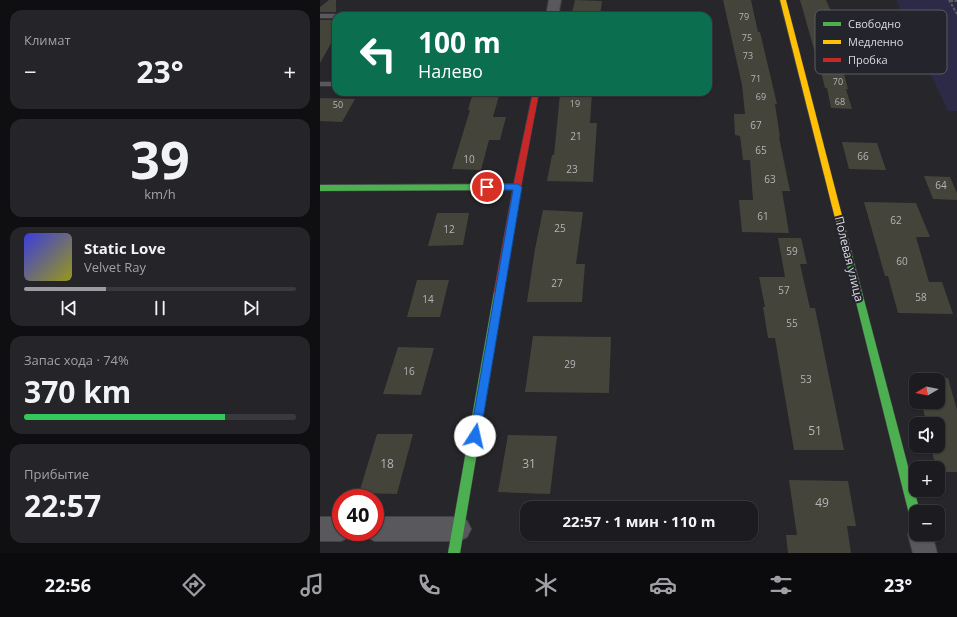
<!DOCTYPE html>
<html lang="ru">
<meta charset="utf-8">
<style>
:root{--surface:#1c1c20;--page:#252529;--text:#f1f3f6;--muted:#a0a1a5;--line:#3a3a3e;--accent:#9b9ba1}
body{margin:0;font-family:"Open Sans",sans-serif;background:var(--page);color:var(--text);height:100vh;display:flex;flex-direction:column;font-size:15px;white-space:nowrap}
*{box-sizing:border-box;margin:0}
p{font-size:13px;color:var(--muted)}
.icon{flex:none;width:22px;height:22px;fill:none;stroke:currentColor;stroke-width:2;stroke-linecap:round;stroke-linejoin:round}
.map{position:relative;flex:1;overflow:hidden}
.sheet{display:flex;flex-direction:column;gap:10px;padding:10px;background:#0f0f12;width:320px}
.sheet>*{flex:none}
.guide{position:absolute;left:12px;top:12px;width:380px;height:84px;border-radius:12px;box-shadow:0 1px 3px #0004,0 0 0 1px var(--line);background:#0b6e4f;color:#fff;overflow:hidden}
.needle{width:26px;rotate:260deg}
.tools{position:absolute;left:589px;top:373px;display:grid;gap:8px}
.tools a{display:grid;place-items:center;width:36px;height:36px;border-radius:8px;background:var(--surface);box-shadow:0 1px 3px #0004,0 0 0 1px var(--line);font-size:20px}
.speed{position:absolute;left:12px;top:489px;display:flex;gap:8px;font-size:20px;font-weight:700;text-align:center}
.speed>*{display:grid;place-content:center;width:52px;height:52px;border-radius:50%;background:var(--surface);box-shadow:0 1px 3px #0004,0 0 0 1px var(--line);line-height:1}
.speed .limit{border:6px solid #d22;background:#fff;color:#111}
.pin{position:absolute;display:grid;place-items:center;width:34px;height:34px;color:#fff;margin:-17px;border:2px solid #fff;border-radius:50%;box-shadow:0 1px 4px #0007}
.me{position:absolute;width:44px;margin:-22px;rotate:10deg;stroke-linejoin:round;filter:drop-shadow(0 0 3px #0008)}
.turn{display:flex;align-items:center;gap:14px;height:84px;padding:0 20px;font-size:18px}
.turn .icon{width:52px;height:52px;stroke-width:2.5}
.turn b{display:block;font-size:28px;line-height:34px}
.big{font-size:30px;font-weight:700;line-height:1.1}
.sheet .widget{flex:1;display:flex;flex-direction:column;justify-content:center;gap:6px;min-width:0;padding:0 14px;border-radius:12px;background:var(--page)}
.sheet .dial{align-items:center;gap:0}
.dial b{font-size:52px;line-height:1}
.song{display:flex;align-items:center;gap:12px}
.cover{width:48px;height:48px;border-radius:6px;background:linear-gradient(135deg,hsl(240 70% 55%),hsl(60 70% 35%))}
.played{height:4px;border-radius:2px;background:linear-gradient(90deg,var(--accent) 30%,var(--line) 30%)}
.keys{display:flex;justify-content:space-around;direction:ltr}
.heat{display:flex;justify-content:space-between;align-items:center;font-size:22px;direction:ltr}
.charge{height:6px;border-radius:3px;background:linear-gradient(90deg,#34c759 74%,var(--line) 0)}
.trip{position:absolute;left:200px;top:501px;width:238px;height:40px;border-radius:12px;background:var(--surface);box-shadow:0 1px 3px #0004,0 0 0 1px var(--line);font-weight:700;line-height:40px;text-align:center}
.tab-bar{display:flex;height:64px;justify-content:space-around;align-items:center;background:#0b0b0d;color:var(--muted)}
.tab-bar .icon{width:28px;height:28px}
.tab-bar .active{color:var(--accent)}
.tab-bar b{font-size:18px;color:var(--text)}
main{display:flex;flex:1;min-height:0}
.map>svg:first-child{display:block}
.green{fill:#2c2a46}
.building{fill:#44443b}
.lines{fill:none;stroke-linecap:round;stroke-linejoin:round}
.lane-casing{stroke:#444448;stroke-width:1}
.street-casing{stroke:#444448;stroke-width:2}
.fast-casing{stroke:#444448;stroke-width:1}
.slow-casing{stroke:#444448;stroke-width:1}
.jam-casing{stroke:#444448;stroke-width:1}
.path{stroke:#5e5e61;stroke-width:2;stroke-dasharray:3 1.5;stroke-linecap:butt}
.lane{fill:#58585d;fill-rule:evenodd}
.street{fill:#58585d;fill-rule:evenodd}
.fast{fill:#4caf50;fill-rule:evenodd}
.slow{fill:#ffc107;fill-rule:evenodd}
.jam{fill:#c62828;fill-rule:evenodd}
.route{fill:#1a73e8;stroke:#114b97}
.labels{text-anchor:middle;stroke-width:4;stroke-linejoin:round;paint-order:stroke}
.far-number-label{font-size:9px;fill:#b4b4b7}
.number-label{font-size:10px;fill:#b4b4b7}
.street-label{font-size:12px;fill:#dadae0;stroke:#24242d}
.near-number-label{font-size:12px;fill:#b4b4b7}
.key{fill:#24242d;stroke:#5b5b63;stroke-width:1}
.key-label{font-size:11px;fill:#dadae0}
</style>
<main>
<section class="sheet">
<div class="widget"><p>Климат</p>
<div class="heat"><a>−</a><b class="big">23°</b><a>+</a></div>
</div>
<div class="widget dial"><b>39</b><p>km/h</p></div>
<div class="widget">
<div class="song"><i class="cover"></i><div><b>Static Love</b><p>Velvet Ray</p></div></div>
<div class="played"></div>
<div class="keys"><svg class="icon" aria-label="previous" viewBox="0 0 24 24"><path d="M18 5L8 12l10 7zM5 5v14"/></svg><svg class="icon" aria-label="pause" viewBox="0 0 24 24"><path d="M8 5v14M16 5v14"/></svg><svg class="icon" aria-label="next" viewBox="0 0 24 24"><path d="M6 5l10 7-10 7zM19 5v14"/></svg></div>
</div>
<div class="widget"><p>Запас хода · 74%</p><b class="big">370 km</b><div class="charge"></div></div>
<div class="widget"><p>Прибытие</p><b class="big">22:57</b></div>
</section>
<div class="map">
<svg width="637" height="553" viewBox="0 0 637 553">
<rect width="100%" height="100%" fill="#26262b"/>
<!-- green -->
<path class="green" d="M576,0h61v111h-9z"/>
<!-- building -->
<path class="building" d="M9,0h7v12h-16v-5z
M255,0l27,1 -2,15h-29z
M403,0h28l7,32h2l17,72h-2l5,33h-1l11,54h-8l7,42 -47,-1 -3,-32h14l-3,-40h-7l-3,-24 -5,-1 -1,-21h11l-3,-29z
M480,0h26l5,11 8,32h-3l12,46h-2l6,20 -21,-1 -4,-20h-2l-6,-25h-1z
M0,20h16v20h-3l-13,23z
M153,92h27l-7,25h13l-6,23h-11l-8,30 -29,-1 18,-59h-2z
M272,93l-2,30h7l-4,59 -46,-1 5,-26h2l6,-61z
M0,98l35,1 -13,23 -22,-1z
M522,142l35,1 9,27 -37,-1z
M604,176l26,1 7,16v7l-24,-1z
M544,202l52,1 14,34h-14l13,45h13l11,32 -55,-1 -10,-37h-3z
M223,210l40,2 -7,52h9l-3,38h-55l8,-53z
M117,213h32l-6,32 -35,1z
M458,238h23l6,26h-7l10,44h5l29,142h-50l-19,-112h-7l-5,-31h2l-6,-30h26z
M97,280h32l-9,37h-33z
M213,336l78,1 -2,56 -84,-1z
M78,347l36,1 -13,47 -38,-1z
M594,376l34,2 9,32v62h-19l-8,-26h8v-22h-11l-6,-22h17v-22h-22v2z
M57,434h36l-16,60 -38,-1z
M188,435l49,1 -7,58 -52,-2z
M469,480l59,1 8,45h-9l4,27h-63l-2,-18h11z"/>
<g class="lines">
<!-- lane casing -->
<g class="lane-casing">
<path id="lane" d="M0,14h16l3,2h-3v2h-16z
M0,82h16v4h-16z"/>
</g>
<!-- street casing -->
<g class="street-casing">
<path id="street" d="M229,0h12l-3,16h-12z
M0,517h21v15h11l-3,5 -8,4h-21z
M55,517h84l8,4 4,8 -4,8 -8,4h-84l-8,-4 -3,-5h11z
M596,524v10h16l5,19h-24l-5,-19 4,-8z"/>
</g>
<!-- fast casing -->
<g class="fast-casing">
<path id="fast" d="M197,184l4,3 -4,3 -197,1v-6z
M528,250l3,1 1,3 68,258h-4v12l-4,-2 -2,-4 -66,-264 1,-3z
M179,288l3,1 2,3 -44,261h-12l46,-261 2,-3z"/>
</g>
<!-- slow casing -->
<g class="slow-casing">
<path id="slow" d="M460,0h6l66,254 -1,3h-6l-1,-3z"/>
</g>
<!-- jam casing -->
<g class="jam-casing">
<path id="jam" d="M213,92h6l-18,95 -17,105 -2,3 -3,1 -3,-1 -2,-3 19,-105z"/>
</g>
<!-- path -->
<path class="path" d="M629,0l8,14
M630,1h7"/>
<!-- lane -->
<use href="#lane" class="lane"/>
<!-- street -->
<use href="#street" class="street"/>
<!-- fast -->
<use href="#fast" class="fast"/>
<!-- slow -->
<use href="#slow" class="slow"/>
<!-- jam -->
<use href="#jam" class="jam"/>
</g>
<!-- route -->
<path class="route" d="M167,184h31l4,3 -42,249 -1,4 -4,1 -4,-1 -1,-4 43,-246 -29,-1 -1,-2z"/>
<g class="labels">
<!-- far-number labels -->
<g class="far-number-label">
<text x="424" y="20">79</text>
<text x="427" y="41">75</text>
<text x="428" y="59">73</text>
<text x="436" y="82">71</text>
<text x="518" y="85">70</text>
<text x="441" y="100">69</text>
<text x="520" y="105">68</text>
<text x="255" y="107">19</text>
<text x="18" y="108">50</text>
</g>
<!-- number labels -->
<g class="number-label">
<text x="436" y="129">67</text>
<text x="256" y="140">21</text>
<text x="441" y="154">65</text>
<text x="543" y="160">66</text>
<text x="149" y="163">10</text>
<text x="252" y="173">23</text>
<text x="450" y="183">63</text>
<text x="621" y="189">64</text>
<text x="443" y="220">61</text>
<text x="576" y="224">62</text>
<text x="240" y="232">25</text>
<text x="129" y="233">12</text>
<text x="472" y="255">59</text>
<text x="582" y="265">60</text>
<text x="237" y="287">27</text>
<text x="464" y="294">57</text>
<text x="601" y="301">58</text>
<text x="108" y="303">14</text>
<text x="472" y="327">55</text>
<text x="250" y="368">29</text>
<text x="89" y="375">16</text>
<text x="486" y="383">53</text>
</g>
<!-- street labels -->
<g class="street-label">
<text transform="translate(529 259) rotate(76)" y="4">Полевая улица</text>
</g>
<!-- near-number labels -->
<g class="near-number-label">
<text x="495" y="435">51</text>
<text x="67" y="468">18</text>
<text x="209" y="468">31</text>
<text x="502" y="507">49</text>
</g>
</g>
<!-- legend -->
<rect x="495" y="10" width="132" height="64" rx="6" class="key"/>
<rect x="503" y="22" width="18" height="4" fill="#4caf50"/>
<rect x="503" y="40" width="18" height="4" fill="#ffc107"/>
<rect x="503" y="58" width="18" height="4" fill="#c62828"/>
<g class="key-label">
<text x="528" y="28">Свободно</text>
<text x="528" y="46">Медленно</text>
<text x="528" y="64">Пробка</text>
</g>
</svg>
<div class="tools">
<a><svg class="needle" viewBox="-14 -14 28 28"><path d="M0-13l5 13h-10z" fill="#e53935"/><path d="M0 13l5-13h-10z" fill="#a0a1a5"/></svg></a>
<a><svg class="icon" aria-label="sound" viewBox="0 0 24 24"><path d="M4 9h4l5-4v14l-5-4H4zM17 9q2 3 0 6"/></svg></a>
<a>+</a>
<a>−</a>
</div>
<div class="speed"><div class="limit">40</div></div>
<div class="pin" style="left:167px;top:187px;background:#d93025"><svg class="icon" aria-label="arrive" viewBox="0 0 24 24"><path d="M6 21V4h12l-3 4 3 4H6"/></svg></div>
<svg class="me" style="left:155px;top:436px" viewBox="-20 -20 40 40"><circle r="19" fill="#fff"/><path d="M0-13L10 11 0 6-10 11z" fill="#1a73e8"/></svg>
<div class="trip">22:57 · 1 мин · 110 m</div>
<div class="guide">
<div class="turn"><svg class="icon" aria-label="left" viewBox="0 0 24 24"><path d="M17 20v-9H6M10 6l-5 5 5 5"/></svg><div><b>100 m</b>Налево</div></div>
</div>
</div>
</main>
<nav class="tab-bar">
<b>22:56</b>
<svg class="icon active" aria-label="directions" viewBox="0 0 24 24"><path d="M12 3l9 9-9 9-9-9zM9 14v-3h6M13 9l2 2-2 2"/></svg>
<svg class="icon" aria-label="music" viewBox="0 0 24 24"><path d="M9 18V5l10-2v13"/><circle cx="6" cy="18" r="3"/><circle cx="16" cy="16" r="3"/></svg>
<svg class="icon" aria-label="phone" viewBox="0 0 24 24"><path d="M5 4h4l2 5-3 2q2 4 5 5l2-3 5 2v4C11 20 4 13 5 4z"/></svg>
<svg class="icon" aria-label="climate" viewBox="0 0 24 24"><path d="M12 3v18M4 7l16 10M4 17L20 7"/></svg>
<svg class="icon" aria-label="car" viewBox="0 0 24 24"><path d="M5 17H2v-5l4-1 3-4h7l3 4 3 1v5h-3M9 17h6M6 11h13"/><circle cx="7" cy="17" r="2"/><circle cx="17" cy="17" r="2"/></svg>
<svg class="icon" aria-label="filters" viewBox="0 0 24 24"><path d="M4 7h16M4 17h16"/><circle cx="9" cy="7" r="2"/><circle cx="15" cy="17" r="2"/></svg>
<b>23°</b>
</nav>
